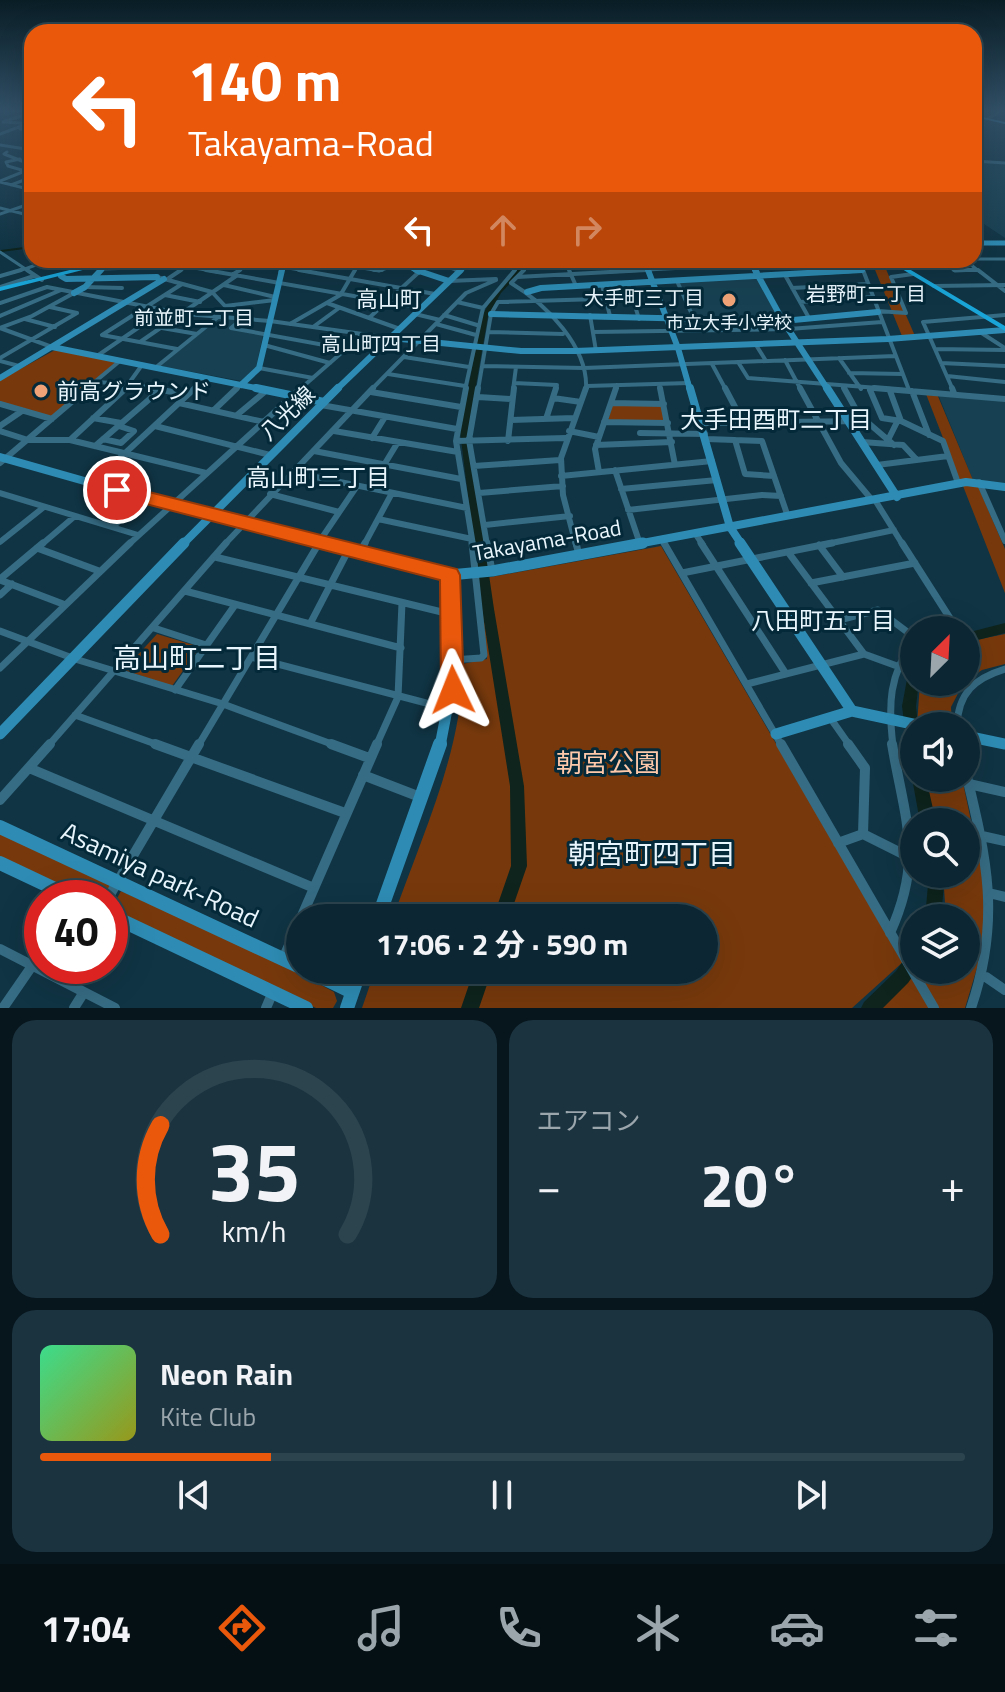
<!DOCTYPE html>
<html lang="ja">
<meta charset="utf-8">
<style>
:root{--surface:#0c2733;--page:#1a333f;--text:#f1f3f6;--muted:#9aa5ac;--line:#2c444e;--accent:#ea580c}
body{margin:0;font-family:"Titillium Web","Noto Sans JP",sans-serif;background:var(--page);color:var(--text);height:100vh;display:flex;flex-direction:column;font-size:30px;white-space:nowrap}
*{box-sizing:border-box;margin:0}
p{font-size:26px;color:var(--muted)}
.icon{flex:none;width:44px;height:44px;fill:none;stroke:currentColor;stroke-width:2;stroke-linecap:round;stroke-linejoin:round}
.map{position:relative;height:1008px;overflow:hidden}
.side{display:flex;flex-direction:column;gap:12px;padding:12px;background:#07151c;flex:1}
.side>*{flex:none}
.guide{position:absolute;left:24px;top:24px;width:958px;height:244px;border-radius:24px;box-shadow:0 8px 32px #0002,0 0 0 2px var(--line);background:#ea580c;color:#fff;overflow:hidden}
.needle{width:52px;rotate:24deg}
.tools{position:absolute;left:900px;top:616px;display:grid;gap:16px}
.tools a{display:grid;place-items:center;width:80px;height:80px;border-radius:50%;background:var(--surface);box-shadow:0 8px 32px #0002,0 0 0 2px var(--line);font-size:40px}
.speed{position:absolute;left:24px;top:880px;display:flex;gap:16px;font-size:40px;font-weight:700;text-align:center}
.speed>*{display:grid;place-content:center;width:104px;height:104px;border-radius:50%;background:var(--surface);box-shadow:0 8px 32px #0002,0 0 0 2px var(--line);line-height:1}
.speed .limit{border:12px solid #d22;background:#fff;color:#111}
.pin{position:absolute;display:grid;place-items:center;width:68px;height:68px;color:#fff;margin:-34px;border:4px solid #fff;border-radius:50%;box-shadow:0 2px 8px #0007}
.me{position:absolute;width:88px;margin:-44px;rotate:358deg;stroke-linejoin:round;filter:drop-shadow(0 0 6px #0008)}
.turn{display:flex;align-items:center;gap:28px;height:168px;padding:0 32px;font-size:36px}
.turn .icon{width:104px;height:104px;stroke-width:2.5}
.turn b{display:block;font-size:56px;line-height:68px}
.lanes{display:flex;align-items:center;height:76px;padding:0 32px;background:#0003;justify-content:center;gap:40px;direction:ltr}
.lanes .off{opacity:.35}
.big{font-size:60px;font-weight:700;line-height:1.1}
.side .widget{flex:1;display:flex;flex-direction:column;justify-content:center;gap:12px;min-width:0;padding:0 28px;border-radius:24px;background:var(--page)}
.side .dial{align-items:center;gap:0}
.dial svg{height:208px;overflow:visible;fill:none;stroke:var(--line);stroke-width:7;stroke-linecap:round;text-anchor:middle}
.dial text{fill:var(--text);stroke:none}
.song{display:flex;align-items:center;gap:24px}
.cover{width:96px;height:96px;border-radius:12px;background:linear-gradient(135deg,hsl(150 70% 55%),hsl(60 70% 35%))}
.played{height:8px;border-radius:4px;background:linear-gradient(90deg,var(--accent) 25%,var(--line) 25%)}
.keys{display:flex;justify-content:space-around;direction:ltr}
.heat{display:flex;justify-content:space-between;align-items:center;font-size:44px;direction:ltr}
.side .tiles{flex:1;display:grid;gap:12px;grid-template-columns:1fr 1fr}
.widget:last-child{grid-column:span 2}
.trip{position:absolute;left:286px;top:904px;width:432px;height:80px;border-radius:40px;background:var(--surface);box-shadow:0 8px 32px #0002,0 0 0 2px var(--line);font-weight:700;line-height:80px;text-align:center}
.dock{display:flex;height:128px;justify-content:space-around;align-items:center;background:#051014;color:var(--muted)}
.dock .icon{width:56px;height:56px}
.dock .on{color:var(--accent)}
.dock b{font-size:36px;color:var(--text)}
.map>svg:first-child{display:block}
.built{fill:#174152}
.green{fill:#77390c}
.lines{fill:none;stroke-linecap:round;stroke-linejoin:round}
.stream{stroke:#0e241d;stroke-width:2}
.river{fill:#0e241d;fill-rule:evenodd}
.street-far4{stroke:#366c84;stroke-width:3}
.street-far3{stroke:#366c84;stroke-width:4}
.street-far2{stroke:#366c84;stroke-width:6}
.street-far1{stroke:#366c84;stroke-width:7}
.street{stroke:#366c84;stroke-width:10}
.secondary-far4{stroke:#2e8cb4;stroke-width:5}
.secondary-far3{stroke:#2e8cb4;stroke-width:6}
.secondary-far2{stroke:#2e8cb4;stroke-width:8}
.secondary-far1{stroke:#2e8cb4;stroke-width:11}
.secondary{stroke:#2e8cb4;stroke-width:14}
.primary{fill:#1aa5d8;fill-rule:evenodd}
.highway{fill:#48b9ea;fill-rule:evenodd}
.route{fill:#ea580c;stroke:#983908;stroke-width:2}
.poi-dot{fill:#efa377;stroke:#042a39;stroke-width:3}
.labels{text-anchor:middle;stroke-width:6;stroke-linejoin:round;paint-order:stroke}
.far-poi-label{font-size:18px;fill:#e8f5fc;stroke:#042a39}
.far-neighbourhood-label{font-size:20px;fill:#e8f5fc;stroke:#042a39}
.far-quarter-label{font-size:22px;fill:#e8f5fc;stroke:#042a39}
.poi-label{font-size:22px;fill:#e8f5fc;stroke:#042a39;text-anchor:start}
.street-label{font-size:22px;fill:#e8f5fc;stroke:#042a39}
.neighbourhood-label{font-size:24px;fill:#e8f5fc;stroke:#042a39}
.near-park-label{font-size:26px;fill:#fec8ab;stroke:#042a39}
.near-street-label{font-size:26px;fill:#e8f5fc;stroke:#042a39}
.near-neighbourhood-label{font-size:28px;fill:#e8f5fc;stroke:#042a39}
</style>
<div class="map">
<svg width="1005" height="1008" viewBox="0 0 1005 1008">
<rect width="100%" height="100%" fill="#103444"/>
<!-- built -->
<path class="built" d="M974,162l31,1v75l-21,-14 -10,-1z
M757,277l23,42 -85,-2 -16,-35z
M218,318l21,1 -9,9 33,7 -7,32 -14,14 -82,-15z
M938,394l67,7v84l-32,-5z"/>
<!-- green -->
<path class="green" d="M871,260h11l33,76h-13z
M55,350l61,12 -63,55 -53,-15v-22z
M926,394h11l36,86 -14,-1z
M613,404l50,2 2,15 -57,-1z
M963,486h15l27,63v44z
M661,546l242,416 -51,46h-490l13,-38h329v-52h-311c27,-78 72,-172 69,-254l25,-5 -7,-80z
M157,634l43,13 -28,39 -48,-16z
M1005,634v30l-23,6 -16,11v-39z
M920,682h44l-13,25 1,19h-35z
M926,778h36l24,114v46l-21,70h-87l28,-25 9,-13h51v-52h-26l5,-15 -2,-29h23v-52h-31z
M0,833l112,53 -5,12h-25l-82,-39z
M121,891l154,69 59,32 3,9 -4,7h-17l-206,-97z"/>
<g class="lines">
<!-- stream -->
<path class="stream" d="M24,187l8,-3
M1,251l31,-4"/>
<!-- river -->
<path class="river" d="M22,111h6l-23,7 -2,-1z
M32,119v2l-32,2v-2z
M526,260h6l-31,33 -13,23 -20,115 26,178 30,177 3,80 -18,52h-16l18,-52 -1,-80 -28,-177 -22,-178 22,-115 14,-25z
M1005,623v10l-39,10v-10z
M914,668v14h5l-3,24 2,20h-4v27l-5,-2 -2,-5 -5,-40 6,-32 1,-4z
M914,773v5h12l10,44h-16l-8,-44z
M929,874h16l-4,44h-16z
M914,951v19h3l-9,13 -25,25h-22l3,-6 32,-31 12,-17z
M474,970h18l-13,38h-18z"/>
<!-- street-far4 -->
<path class="street-far4" d="M987,119l11,-6
M5,121l27,-8
M3,122l18,1
M20,129l12,1
M0,134l32,-12
M0,145l32,5
M7,152l-3,2 28,11
M20,159l-14,3 2,4 17,5
M974,161l31,2
M0,181l25,-10
M0,182l32,8
M11,185l21,-8
M0,208l32,8
M0,214l32,-11
M32,229l-5,2 5,3
M0,252l30,20
M974,259h31
M149,260l68,12
M243,260l68,12
M342,260l15,7 -3,5
M427,260l32,11
M859,260l5,12
M941,260l14,11 23,-1
M965,260l15,12
M891,261l42,-1
M566,262l4,10
M58,267l55,-7
M357,267l22,4 24,-9
M125,268l17,-8
M445,268l18,-8
M25,269l24,-9
M102,269l33,-1 18,-7
M14,272l11,-3
M178,272l19,-12
M237,272l15,-10
M513,272l8,-8
M522,272l8,-8
M610,272l222,-12"/>
<!-- street-far3 -->
<path class="street-far3" d="M27,270l15,10
M206,270l216,38
M299,270l136,24
M374,270h8
M456,270l3,1
M524,270l-13,13c35,21 78,64 75,107
M569,270l7,16
M863,270l46,120
M954,270h24
M978,270l27,21
M232,275l8,-5
M785,275l24,43
M0,276l21,-6
M157,277l55,15 13,14 50,-6
M517,277l130,-7
M169,278l12,-8
M449,281l47,-2
M677,281l17,38
M628,283l11,36
M224,285l51,12
M602,285l8,31
M934,286l71,-1
M0,287l34,-11
M85,287l37,1
M792,288l76,-4
M341,294l14,-24
M165,295l35,7
M457,302l26,6
M800,302l73,-5
M0,303l47,-16 138,27 85,7 121,17
M327,303l73,26
M50,307l27,6
M878,311l28,2 -15,-36 22,-3
M415,314l25,6
M444,315l33,10
M590,315l6,36
M0,316l61,-26
M369,318l50,-46
M25,319l30,8
M242,319l-11,9 115,21
M290,324l52,-30
M436,324l40,11
M313,327l26,-19
M0,328l32,-12 42,-23
M0,328l52,19
M162,328l35,6
M488,332l75,2
M593,332l196,-3 93,-7
M980,332l25,16
M102,335l80,-51
M102,335l75,14
M140,342l96,-66
M264,345l66,18
M756,345l10,16
M935,349l70,1
M97,356l67,-46
M404,357l65,10
M0,358l77,-45
M839,358l22,31
M785,360l16,30
M0,361l19,5
M738,362l10,16 156,12
M941,363l64,3
M712,364l14,26
M483,366l101,2 311,-12
M155,368l63,-51
M259,368l54,10
M849,373l54,1
M388,374l77,12
M947,376l58,6
M95,382l36,2 32,6
M514,383l43,2 -2,5
M659,384l1,6
M587,386l102,-3
M85,390l36,-30
M124,390l18,-25
M193,390l13,-12
M235,390l6,-5
M299,390l64,-56
M371,390l95,-97 30,-13
M465,390l18,-82 32,-38
M478,390l13,-76 7,-12 134,-4
M513,390l3,-23
M615,390l2,-5
M953,390l-30,-68 82,-7"/>
<!-- street-far2 -->
<path class="street-far2" d="M153,388l33,7
M466,388l-10,53 17,104
M478,388l-9,52 18,105
M660,388l15,77
M725,388l19,36
M800,388l41,75 31,37
M844,388l15,27 35,30
M874,388l131,11
M952,388l2,5
M870,390l12,28 19,3 42,20 15,42
M890,391l11,30
M912,391l17,44
M371,392l90,15
M478,397l34,2
M553,398l28,4
M179,403l85,19
M611,403l53,1
M0,404l52,15
M321,405l136,24
M214,410l23,-22
M237,415l30,-25
M93,418l28,5
M546,419l10,-31
M511,420l63,-2
M604,422l64,1
M702,423l164,-2
M0,426l22,-15
M155,426l115,29
M0,431l28,9h42l136,33
M334,431l124,21
M569,431l30,6
M640,433l65,1
M372,438l13,-21
M889,438l9,-18
M103,439l18,4 13,-12 -15,-5
M707,439l55,2 25,73
M70,440l56,-52
M735,440l10,34 29,2
M456,441l110,-3
M508,441l6,-53
M862,442l41,3 13,14
M596,445l76,-3
M95,446l65,-56
M314,451l147,28
M0,463l88,-75
M877,465l71,-9
M474,466l86,-6
M615,470l25,74
M291,472l176,36
M599,472l-4,-23 21,-61
M561,476l151,-15
M979,482l26,59
M93,483l102,-95
M370,488l28,-46
M621,489l96,-9
M0,493l138,42
M479,493l84,-7
M270,494l69,18
M875,500l28,45
M628,510l134,-15 19,1
M378,519l94,20
M485,525l85,-9
M113,527l29,-29
M695,533l8,12
M662,539l3,6
M0,542l44,-35
M41,545l34,-29
M128,545l173,-157
M224,545l149,-157
M317,545l40,-59
M364,545l28,-52
M576,545l-13,-50 -2,-37 25,-70
M822,545l72,-15"/>
<!-- street-far1 -->
<path class="street-far1" d="M487,543l5,28
M576,543l3,12
M664,543l118,203
M701,543l85,131
M902,543l51,80 -23,7
M819,545l24,32
M37,548l62,23
M360,552l5,-9
M788,552l76,102
M215,557l235,57
M682,573l150,-30
M0,579l43,-36
M0,580l63,24
M811,583l104,-20
M185,591l216,57
M0,595l12,-11
M839,620l39,-10 36,27
M310,624l39,-75
M154,628l52,17
M0,631l75,28 148,45 114,42
M251,657l198,52
M452,660l29,-2 3,-3 -12,-112
M0,668l130,-125
M747,684l117,-30 33,12
M175,690l60,-85
M75,715l86,31
M831,719l19,27
M957,726c1,-33 18,-48 48,-57
M48,746l178,-203
M198,746l121,-203
M376,746l22,-49 4,-94
M893,746c-5,-42 -4,-71 21,-106"/>
<!-- street -->
<path class="street" d="M155,744l190,69
M331,744l38,14
M781,744l153,264
M848,744l17,24 -2,66
M29,768l285,120
M966,773c21,87 35,147 5,235
M363,775l57,22
M969,784l36,8
M0,800l50,-56
M982,836l23,5
M838,843l25,-9 48,24
M993,894l12,3
M108,898l91,-154
M301,918l76,-174
M890,933c34,-75 15,-112 2,-189
M0,949l115,59
M283,959l17,-39
M986,977l19,13
M3,1008l29,-42
M74,1008l10,-16
M266,1008l6,-14"/>
<!-- secondary-far4 -->
<path class="secondary-far4" d="M974,243h31
M399,260l20,12
M644,260l5,12
M746,260l11,12
M464,267l137,-7
M99,272l8,-8
M281,272l3,-12
M459,272l12,-12
M826,272l36,-2"/>
<!-- secondary-far3 -->
<path class="secondary-far3" d="M416,270l33,11
M648,270l30,78 12,42
M755,270l28,51 45,69
M61,276l5,3 91,-2
M527,292l14,-4 321,-18
M74,293l11,-6 16,-17
M491,314l292,7 95,-9
M391,338l130,13h54l313,-12 117,-9
M52,347l214,43
M0,378l164,-99
M241,385l18,-17 23,-98
M336,390l125,-120"/>
<!-- secondary-far2 -->
<path class="secondary-far2" d="M256,388l68,14
M690,388l40,139 12,18
M827,388l70,109
M0,457l169,48 159,40
M182,545l156,-157
M632,545l334,-63 39,5"/>
<!-- secondary-far1 -->
<path class="secondary-far1" d="M320,543l130,32 42,-4 151,-28
M740,543l112,168
M0,734l184,-191
M776,734l76,-23 70,15
M966,736l39,8
M440,746l10,-52v-119"/>
<!-- secondary -->
<path class="secondary" d="M0,827l300,140
M0,863l74,35
M110,915l196,93
M378,918l62,-174
M307,970l45,22
M347,1008l13,-38"/>
<!-- primary -->
<path class="primary" d="M111,260h11l-122,31v-4z
M887,260h7l111,66v5z"/>
<!-- highway -->
<path class="highway" d="M974,115l31,7v2l-31,-7z"/>
</g>
<!-- sky -->
<linearGradient id="sky" x2="0" y2="1"><stop stop-color="#091d25"/><stop offset="0.44" stop-color="#315067"/><stop offset="1" stop-color="#315067" stop-opacity="0"/></linearGradient>
<rect width="1005" height="252" fill="url(#sky)"/>
<!-- route -->
<path class="route" d="M117,484l340,85 3,6 4,115 -3,8 -8,3 -9,-3 -3,-8 -1,-110 -329,-85 -3,-5z"/>
<!-- markers -->
<g class="poi-dot">
<circle cx="729" cy="300" r="8"/>
<circle cx="41" cy="391" r="8"/>
</g>
<g class="labels">
<!-- far-poi labels -->
<g class="far-poi-label">
<text x="729" y="329">市立大手小学校</text>
</g>
<!-- far-neighbourhood labels -->
<g class="far-neighbourhood-label">
<text x="866" y="301">岩野町二丁目</text>
<text x="644" y="305">大手町三丁目</text>
<text x="194" y="325">前並町二丁目</text>
<text x="381" y="351">高山町四丁目</text>
</g>
<!-- far-quarter labels -->
<g class="far-quarter-label">
<text x="389" y="307">高山町</text>
</g>
<!-- poi labels -->
<g class="poi-label">
<text x="57" y="399">前高グラウンド</text>
</g>
<!-- street labels -->
<g class="street-label">
<text transform="translate(287 413) rotate(-44)" y="8">八光線</text>
<text transform="translate(547 540) rotate(-10)" y="8">Takayama-Road</text>
</g>
<!-- neighbourhood labels -->
<g class="neighbourhood-label">
<text x="776" y="428">大手田酉町二丁目</text>
<text x="318" y="486">高山町三丁目</text>
<text x="823" y="629">八田町五丁目</text>
</g>
<!-- near-park labels -->
<g class="near-park-label">
<text x="608" y="772">朝宮公園</text>
</g>
<!-- near-street labels -->
<g class="near-street-label">
<text transform="translate(160 875) rotate(25)" y="9">Asamiya park-Road</text>
</g>
<!-- near-neighbourhood labels -->
<g class="near-neighbourhood-label">
<text x="197" y="668">高山町二丁目</text>
<text x="652" y="864">朝宮町四丁目</text>
</g>
</g>
</svg>
<div class="tools">
<a><svg class="needle" viewBox="-14 -14 28 28"><path d="M0-13l5 13h-10z" fill="#e53935"/><path d="M0 13l5-13h-10z" fill="#9aa5ac"/></svg></a>
<a><svg class="icon" aria-label="sound" viewBox="0 0 24 24"><path d="M4 9h4l5-4v14l-5-4H4zM17 9q2 3 0 6"/></svg></a>
<a><svg class="icon" aria-label="search" viewBox="0 0 24 24"><circle cx="10" cy="10" r="6"/><path d="M15 15l6 6"/></svg></a>
<a><svg class="icon" aria-label="layers" viewBox="0 0 24 24"><path d="M12 4l9 5-9 5-9-5zM3 14l9 5 9-5"/></svg></a>
</div>
<div class="speed"><div class="limit">40</div></div>
<div class="pin" style="left:117px;top:490px;background:#d93025"><svg class="icon" aria-label="arrive" viewBox="0 0 24 24"><path d="M6 21V4h12l-3 4 3 4H6"/></svg></div>
<svg class="me" style="left:453px;top:690px" viewBox="-20 -20 40 40"><path d="M0-17L14 15 0 8-14 15z" fill="#ea580c" stroke="#fff" stroke-width="4"/></svg>
<div class="trip">17:06 · 2 分 · 590 m</div>
<div class="guide">
<div class="turn"><svg class="icon" aria-label="left" viewBox="0 0 24 24"><path d="M17 20v-9H6M10 6l-5 5 5 5"/></svg><div><b>140 m</b>Takayama-Road</div></div>
<div class="lanes"><svg class="icon" aria-label="left" viewBox="0 0 24 24"><path d="M17 20v-9H6M10 6l-5 5 5 5"/></svg><svg class="icon off" aria-label="ahead" viewBox="0 0 24 24"><path d="M12 20V5M6 11l6-6 6 6"/></svg><svg class="icon off" aria-label="right" viewBox="0 0 24 24"><path d="M7 20v-9h11M14 6l5 5-5 5"/></svg></div>
</div>
</div>
<section class="side">
<div class="tiles">
<div class="widget dial"><svg viewBox="0 0 100 80">
<path d="M14 69A42 42 0 1 1 86 69"/>
<path d="M14 69A42 42 0 0 1 14 27" stroke="#ea580c"/>
<text x="50" y="56" font-size="32" font-weight="700">35</text>
<text x="50" y="72" font-size="11">km/h</text>
</svg></div>
<div class="widget"><p>エアコン</p>
<div class="heat"><a>−</a><b class="big">20°</b><a>+</a></div>
</div>
<div class="widget">
<div class="song"><i class="cover"></i><div><b>Neon Rain</b><p>Kite Club</p></div></div>
<div class="played"></div>
<div class="keys"><svg class="icon" aria-label="previous" viewBox="0 0 24 24"><path d="M18 5L8 12l10 7zM5 5v14"/></svg><svg class="icon" aria-label="pause" viewBox="0 0 24 24"><path d="M8 5v14M16 5v14"/></svg><svg class="icon" aria-label="next" viewBox="0 0 24 24"><path d="M6 5l10 7-10 7zM19 5v14"/></svg></div>
</div>
</div>
</section>
<nav class="dock">
<b>17:04</b>
<svg class="icon on" aria-label="directions" viewBox="0 0 24 24"><path d="M12 3l9 9-9 9-9-9zM9 14v-3h6M13 9l2 2-2 2"/></svg>
<svg class="icon" aria-label="music" viewBox="0 0 24 24"><path d="M9 18V5l10-2v13"/><circle cx="6" cy="18" r="3"/><circle cx="16" cy="16" r="3"/></svg>
<svg class="icon" aria-label="phone" viewBox="0 0 24 24"><path d="M5 4h4l2 5-3 2q2 4 5 5l2-3 5 2v4C11 20 4 13 5 4z"/></svg>
<svg class="icon" aria-label="climate" viewBox="0 0 24 24"><path d="M12 3v18M4 7l16 10M4 17L20 7"/></svg>
<svg class="icon" aria-label="car" viewBox="0 0 24 24"><path d="M5 17H2v-5l4-1 3-4h7l3 4 3 1v5h-3M9 17h6M6 11h13"/><circle cx="7" cy="17" r="2"/><circle cx="17" cy="17" r="2"/></svg>
<svg class="icon" aria-label="filters" viewBox="0 0 24 24"><path d="M4 7h16M4 17h16"/><circle cx="9" cy="7" r="2"/><circle cx="15" cy="17" r="2"/></svg>
</nav>
